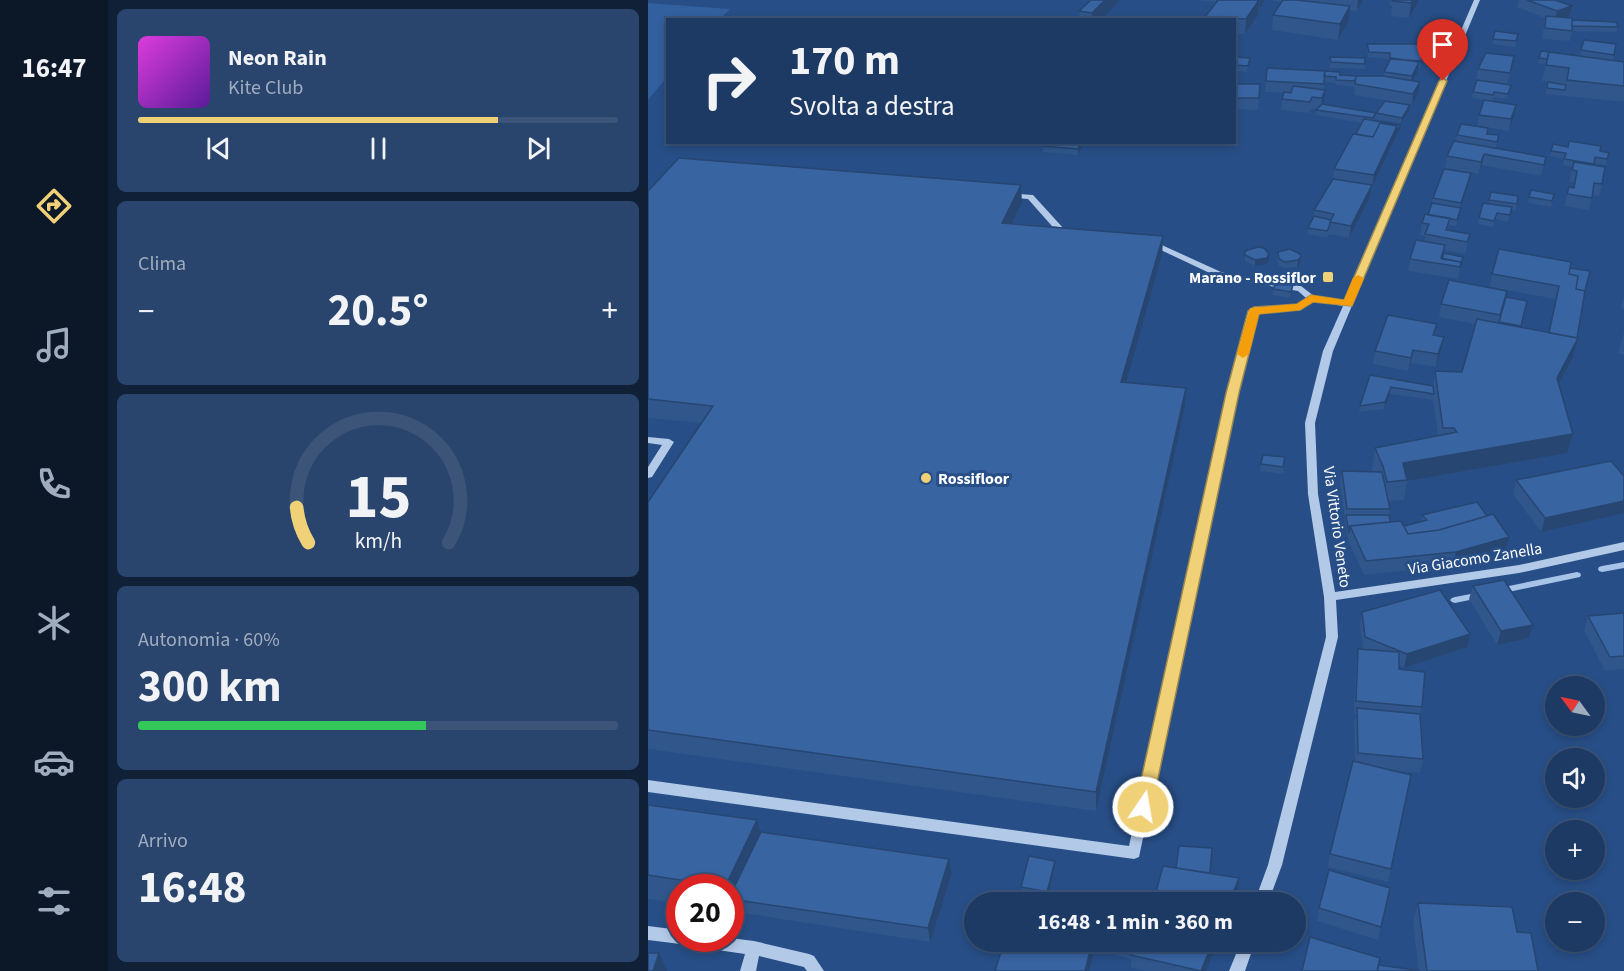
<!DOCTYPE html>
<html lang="it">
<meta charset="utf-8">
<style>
:root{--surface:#1d3a64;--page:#2a456d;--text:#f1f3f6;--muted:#a0adbf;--line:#3b5478;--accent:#f0d178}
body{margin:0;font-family:"Source Sans 3",sans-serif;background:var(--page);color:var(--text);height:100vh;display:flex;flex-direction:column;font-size:22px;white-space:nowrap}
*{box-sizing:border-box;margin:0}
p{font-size:20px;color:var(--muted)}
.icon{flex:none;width:33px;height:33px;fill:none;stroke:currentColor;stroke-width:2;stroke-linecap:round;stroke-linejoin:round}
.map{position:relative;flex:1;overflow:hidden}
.side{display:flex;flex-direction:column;gap:9px;padding:9px;background:#102037;width:540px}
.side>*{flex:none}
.guide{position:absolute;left:18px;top:18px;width:570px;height:126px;border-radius:0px;box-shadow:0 3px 9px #0003,0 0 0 2px var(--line);background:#1d3a64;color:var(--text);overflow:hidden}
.needle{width:39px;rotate:303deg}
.controls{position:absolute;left:897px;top:676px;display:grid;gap:12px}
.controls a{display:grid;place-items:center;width:60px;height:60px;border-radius:50%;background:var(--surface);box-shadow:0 3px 9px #0003,0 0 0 2px var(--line);font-size:30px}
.speed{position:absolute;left:18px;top:874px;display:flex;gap:12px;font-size:30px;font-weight:700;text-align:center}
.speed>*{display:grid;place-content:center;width:78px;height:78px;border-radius:50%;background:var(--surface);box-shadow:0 3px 9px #0003,0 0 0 2px var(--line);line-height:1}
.speed .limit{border:9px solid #d22;background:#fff;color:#111}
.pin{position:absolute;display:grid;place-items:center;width:51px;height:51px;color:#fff;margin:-62px -26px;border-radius:50% 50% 50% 0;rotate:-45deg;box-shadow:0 0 6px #0007}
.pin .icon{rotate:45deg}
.me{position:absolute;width:66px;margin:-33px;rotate:12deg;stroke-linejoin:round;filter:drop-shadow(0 0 4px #0008)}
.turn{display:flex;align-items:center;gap:21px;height:126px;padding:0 24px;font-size:27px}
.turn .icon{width:78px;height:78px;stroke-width:2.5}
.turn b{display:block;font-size:42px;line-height:51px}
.big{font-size:45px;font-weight:700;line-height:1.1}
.side .card{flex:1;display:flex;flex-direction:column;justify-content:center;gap:9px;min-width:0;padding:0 21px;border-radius:9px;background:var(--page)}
.side .dial{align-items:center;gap:0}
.dial svg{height:156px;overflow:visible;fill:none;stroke:var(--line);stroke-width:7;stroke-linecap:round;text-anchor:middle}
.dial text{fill:var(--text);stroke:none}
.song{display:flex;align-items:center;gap:18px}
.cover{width:72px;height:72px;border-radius:9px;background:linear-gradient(135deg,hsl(300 70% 55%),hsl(270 70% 35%))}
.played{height:6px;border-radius:3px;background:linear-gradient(90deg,var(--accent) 75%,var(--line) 75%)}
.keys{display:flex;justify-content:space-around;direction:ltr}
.heat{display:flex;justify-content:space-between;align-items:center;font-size:33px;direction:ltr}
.charge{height:9px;border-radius:4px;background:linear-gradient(90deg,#34c759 60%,var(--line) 0)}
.trip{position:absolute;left:316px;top:892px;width:342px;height:60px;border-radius:30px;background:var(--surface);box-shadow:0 3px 9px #0003,0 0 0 2px var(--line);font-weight:700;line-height:60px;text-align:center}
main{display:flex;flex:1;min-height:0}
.dock{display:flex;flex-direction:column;width:108px;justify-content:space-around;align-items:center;background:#0c1728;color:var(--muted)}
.dock .icon{width:42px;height:42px}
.dock .current{color:var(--accent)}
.dock b{font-size:27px;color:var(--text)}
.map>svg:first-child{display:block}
.green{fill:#325f9d}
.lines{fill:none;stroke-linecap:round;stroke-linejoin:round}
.stream{fill:#a7c3e8;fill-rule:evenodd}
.minor{fill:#b2c9e8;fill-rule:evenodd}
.wall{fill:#30568b}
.shaded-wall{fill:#274671}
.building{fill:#3864a2;stroke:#274671;stroke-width:1.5}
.route{fill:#f0d178;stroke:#9c884e;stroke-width:1.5}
.slow{fill:#f59e0b}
.poi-dot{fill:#f0d178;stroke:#274e86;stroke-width:2}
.labels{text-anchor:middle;stroke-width:6;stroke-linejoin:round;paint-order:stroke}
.poi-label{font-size:16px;font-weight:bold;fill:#fff;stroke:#274e86;text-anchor:end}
.street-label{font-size:16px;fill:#fff;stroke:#274e86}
</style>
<main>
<nav class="dock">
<b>16:47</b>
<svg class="icon current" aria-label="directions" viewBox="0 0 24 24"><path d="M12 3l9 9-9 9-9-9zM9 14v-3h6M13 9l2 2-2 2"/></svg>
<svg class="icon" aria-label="music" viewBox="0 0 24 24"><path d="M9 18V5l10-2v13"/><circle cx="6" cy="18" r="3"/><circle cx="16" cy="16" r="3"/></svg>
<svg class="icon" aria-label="phone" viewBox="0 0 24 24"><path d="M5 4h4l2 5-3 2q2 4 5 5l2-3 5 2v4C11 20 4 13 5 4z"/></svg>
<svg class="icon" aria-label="climate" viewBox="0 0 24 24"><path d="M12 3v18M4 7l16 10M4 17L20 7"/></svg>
<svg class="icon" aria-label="car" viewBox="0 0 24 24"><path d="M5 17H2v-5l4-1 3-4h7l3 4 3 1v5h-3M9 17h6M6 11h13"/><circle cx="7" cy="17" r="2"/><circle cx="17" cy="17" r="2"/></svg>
<svg class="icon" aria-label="filters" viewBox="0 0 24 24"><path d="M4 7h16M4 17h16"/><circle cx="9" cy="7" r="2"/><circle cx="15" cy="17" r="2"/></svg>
</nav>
<section class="side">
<div class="card">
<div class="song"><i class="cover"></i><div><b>Neon Rain</b><p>Kite Club</p></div></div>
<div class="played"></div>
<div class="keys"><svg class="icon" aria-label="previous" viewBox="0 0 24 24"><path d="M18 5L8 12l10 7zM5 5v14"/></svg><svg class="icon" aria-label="pause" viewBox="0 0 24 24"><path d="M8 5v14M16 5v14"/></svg><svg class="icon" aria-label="next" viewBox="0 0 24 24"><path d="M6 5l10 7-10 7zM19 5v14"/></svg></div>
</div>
<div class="card"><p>Clima</p>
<div class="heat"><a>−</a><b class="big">20.5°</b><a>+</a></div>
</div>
<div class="card dial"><svg viewBox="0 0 100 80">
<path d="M14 69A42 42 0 1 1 86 69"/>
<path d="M14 69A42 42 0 0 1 8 51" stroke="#f0d178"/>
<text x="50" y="56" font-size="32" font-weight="700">15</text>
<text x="50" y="72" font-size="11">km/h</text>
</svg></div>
<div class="card"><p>Autonomia · 60%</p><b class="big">300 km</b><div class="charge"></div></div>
<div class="card"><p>Arrivo</p><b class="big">16:48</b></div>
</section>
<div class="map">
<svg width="976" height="971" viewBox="0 0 976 971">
<rect width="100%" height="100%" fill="#274e86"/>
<!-- green -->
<path class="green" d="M0,3l82,6 -10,10 -52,1 -1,57 -19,23z"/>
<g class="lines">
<!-- stream -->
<path class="stream" d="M976,562v6l-22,4 -3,-1 -1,-2 1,-2 3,-1z
M929,572l3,1 1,2 -1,2 -81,17 -3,-1 -2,-2 2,-2 3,-1z
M833,592l3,1 2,2 -2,2 -29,6 -3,-1 -2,-2 2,-2 3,-1z"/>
<!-- minor -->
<path class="minor" d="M826,0h6l-147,351 -18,72 3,71 17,98 184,-27 105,-23v8l-105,23 -183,27 2,37 -56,228 -14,38h-14l14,-38 58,-228 -2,-40 -16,-103 -3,-71 18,-72 20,-45 -30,-5 -12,9 -43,3 -21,80 -98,464 -5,2 -486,-67v-12l481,66 98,-453 23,-82 4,-3 45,-3 7,-7 -8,-7 -82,-15 -70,-33 4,-2h3l68,31 80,14 13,10 31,5z
M357,193l28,2 32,35 8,3 -4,2 -10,-1 -31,-35 -23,-2z
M0,437l21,2 5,3 -22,35 -4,1v-11l14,-22 -14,-2z
M0,926l32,4v9l50,-1 24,3 55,13 5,2 10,15h-17l-3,-4 -45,-11 -3,15h-16l5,-17 -55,-8 -6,-4 -4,2 -32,-4z
M593,942h14l-10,29h-16z"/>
</g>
<!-- wall -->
<path class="wall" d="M472,0l-19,20h-21l-1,-9z
M549,0h68l-6,8 -1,7 -13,19h-11v-14h-30l1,-3 11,-15z
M622,0h93l-6,11 -7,-1 -1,10 -11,20 -66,-10 1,-15 9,-13z
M742,0h29l-10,18 -18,-2 1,-11h-3z
M871,0h36l17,6 -3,10 -2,1 5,3 46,7 -2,5 -44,-1 -2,10 -28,-2 3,-21 -28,-11z
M870,34l-3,13 -23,-3 1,-5z
M936,40l32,4 -3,17 11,1v40l-79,-8 3,-12 18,2 -24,-3 4,-17 -8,-1 3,-12 39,5z
M719,44h57l-4,23h-2l-1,6 -4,8 5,12 -6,12 -58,-10 1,-8 -19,-2v-2l-12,-1v19l-1,3 52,15 -1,1 25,10 -27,57 -2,10 -21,41 -20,-4 -2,4 -20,-4 1,-6 6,-12v-6l19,-31 1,-10 28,-46 -47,-8 2,-6h-6l-2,4 -28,-3 1,-11 2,-6 -19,-1 2,-24 73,7 43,1 1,-4 5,-10 1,-3 -22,-2 -1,-8z
M586,57l15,7 -2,8 -13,-1z
M682,57l35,7v5l-35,-1z
M864,67l-5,17 -31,-4 2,-11z
M586,84h26l-2,26 -24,-1z
M863,85l-4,14 -14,-2 -1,4 -20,-3 1,-6z
M761,111l-8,12 -26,-4 1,-6z
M831,115l35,1 -5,15 -32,-5z
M839,134l12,1 -3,13 -40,-7 1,-6z
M806,141l92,16 -5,19 -59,-11 -3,9 -34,-6 2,-12z
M436,142l-6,13 -35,-3v-6z
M905,144l56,9 -3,12 -12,-2v2l8,19 -3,12 -7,-1 -3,15 -25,-4 5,-19 4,1 1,-6h-5l3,-15 -9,-2 1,-6 -14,-3z
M822,179l-10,29 -4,18 -7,-1 -1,6 22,3 -5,20 -21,-4v3l19,4 -5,22 -50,-8 2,-12 14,-17 1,-6 -5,-1 2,-12 6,-8 5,-17z
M883,190l23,4 -3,13 -23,-4z
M0,191l374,11 -10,21 151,13 -1,18 -36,128 59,25 -89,404 -448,-62v-247l53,-79 -53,-5z
M843,192l27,4 -2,14h-5l-3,12 -13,-3 -2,8 -15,-3 1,-6 10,-14z
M597,251l24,10 -2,3 -12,2 -10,-5z
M630,252l23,5 -1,7 -3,3 -13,1 -5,-2 -2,-7z
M922,268l15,23 -7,47 -5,19 -14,27 14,50 -6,19 -160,28 -3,19 -16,1 2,8 -1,6 1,7 14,4 17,-4 1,-7 65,1 22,21 -4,14 -53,15 -88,9 -16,-35 -8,-56 2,-13 32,1 -2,-4 3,-20 63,-12 -5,-36 -43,-6 -6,15 -25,3 1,-6 10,-31 63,10 2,-14 27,1 13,-48 -36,-7 2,-13 65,-7 21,4 -6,27 28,5 7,-34 -66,-12 2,-13z
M645,285l-3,13 -17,-3v-6z
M976,297v12l-3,-1z
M789,324l-2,11 6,15 -5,17 -25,-4 -3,8 -35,-7 2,-13z
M976,332v23l-6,-2z
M637,457l-2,17 -23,-3 1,-7z
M976,476l-83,56 -28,-38 3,-14z
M825,586l56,52 -32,7 -28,-46z
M714,612l105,35 -63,21 -5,-3v4l23,38 -2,8 3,44 -3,14 -30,-3 21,5 -23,107 -60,-15 2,-13 25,-92 -1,-40 2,-7h-2l2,-52 2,-14h5l-3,-23z
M976,613v56l-19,2 -21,-41 4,-14z
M0,805l109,15 4,12 188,27 3,14 -22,69 -200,-31v-23h-50v15l-32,-4z
M407,861v6l-8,32 -25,-5 -1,-7z
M742,888l-12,52 -61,-19 2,-13z
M770,903l99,29 21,39h-236l77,-6 40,6 -6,-49z
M462,942h108l-12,29h-61l-14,-3v-9l-22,-6 -1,-6z"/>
<!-- shaded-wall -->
<path class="shaded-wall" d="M457,0h15l-19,20h-8l-1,-7z
M611,0l-1,15 -13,19 1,-15z
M612,0h5l-6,8z
M710,0h5l-6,11z
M765,0h6l-10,18 2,-15z
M702,6l-1,14 -11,20 2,-16z
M924,6l-3,10 -14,5 2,-10z
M771,62l-2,11 -7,14 2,-11z
M772,82l-2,11 -6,12 1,-11z
M677,90l-1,11 -3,9 1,-12z
M762,105l-1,6 -8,12 1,-5z
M868,105l-2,11 -5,15 2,-12z
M752,125l-1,5 -27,57 2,-12 23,-49z
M433,142h3l-6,13v-6z
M836,154l-2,11 -3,9 2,-12z
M823,173l-1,6 -10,30 1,-6z
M373,185l1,17 -18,38 -2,-17z
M724,185l-2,12 -21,41 2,-12z
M515,236l-1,18 -41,147v-19z
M621,254v7l-2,3 -12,2v-6z
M653,257l-1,7 -3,3 1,-7z
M796,337l-3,13 -5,17 2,-13z
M930,338l-5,19 -21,40 5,-19z
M765,350l-2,13 -3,8 3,-13z
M743,387l-1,7 -6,15 1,-7z
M538,388l-1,19 -89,404v-19z
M925,434l-6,19 -160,28 -4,-18z
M976,501v12l-83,19 4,-14z
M861,537l-4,14 -53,15 4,-14z
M885,625l-4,13 -32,7 4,-14z
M822,634l-3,13 -63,21 3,-14z
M109,820l8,26 -35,53v-11h-5v-1z
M301,859l3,14 -22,69 -2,-14z
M407,861v6l-8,32v-7z
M591,878l-1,14 -4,11h-5z
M565,942h5l-12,29h-5z
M444,943l1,13 -4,15h-4z
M11,953l8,18h-14z"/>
<!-- building -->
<path class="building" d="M443,0h14l-13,13 -13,-2z
M570,0h41l-13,19 -41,-2z
M635,0h13l54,6 -10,18 -67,-9z
M745,0h20l-2,3 -19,-2z
M879,0h28l17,6 -15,5z
M898,16l26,2v13l-27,-3z
M924,20l44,2 2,5 -46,-1z
M847,31l23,3 -2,7 -23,-2z
M936,40l32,4 -2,11 -33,-5z
M719,44h57l-3,17 -31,-2v-6l-21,-1z
M893,51l8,1 -2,7 -8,-1z
M901,52l75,10v24l-57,-6 2,-12 -23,-3z
M838,53l28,3 -4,17 -32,-4z
M586,57l16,1 -2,8 -14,-1z
M682,57l35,1v6l-34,-2z
M743,58l28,4 -7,14 -28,-4z
M619,68l58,3 -1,13 -58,-3z
M677,71l14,1 1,3 18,1h-2l-1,5 -19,-1v-3l-12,-1z
M708,76h27l37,6 -7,12 -58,-10z
M829,80l34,5 -3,9 -14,-2 -1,3 -20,-3z
M900,82l18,3 -1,5 -18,-2z
M586,84h26l-1,14h-25z
M645,86l32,4 -3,8 -10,-1 -2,5 -28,-3 2,-7 7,1z
M836,100l32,5 -5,14 -32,-4z
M737,101l25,4 -8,13 -26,-5z
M674,104l54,9 -3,5 -57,-8z
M716,119l36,6 -3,7v-6l-17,-3 -7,14 -17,-3z
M732,123l17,3 -23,49 -40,-6 19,-35 20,3z
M813,124l27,4 -1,6 12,1 -2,7 -40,-7z
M806,141l92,16 -2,8 -60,-11 -3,8 -34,-6z
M921,141l32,5 -1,5 9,2 -2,6 -12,-2 -1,7 -30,-5 2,-6 -15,-2 2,-7 15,3z
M397,142h36l-3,7 -35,-3z
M31,158l342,27 -19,38 161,13 -42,146 65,6 -90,404 -448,-62v-228l65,-96 -65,-7v-208z
M926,162l31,5 -3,17 -8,-1 -2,15 -25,-4 2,-7 5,1 3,-17 -5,-1z
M796,169l27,4 -10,30 -28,-5z
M685,179l39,6 -21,41 -21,-4 4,-8 -20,-4z
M883,190l23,4 -2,7 -23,-4z
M843,192l27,4 -1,8 -28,-4z
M784,203l29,5 -4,12 -29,-5z
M835,203l29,4 -2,8 -13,-2 -3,8 -15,-3z
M777,214l25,4 -4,12 24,4 -3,8 -42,-8 4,-10 -7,-1z
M666,216l17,4 -2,7 -2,4 -19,-3z
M768,240l29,5 -4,13 20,4 -1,5 -50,-8z
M610,247l6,1 5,6 -2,4 -12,2 -10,-5v-4z
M642,249l10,5 1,3 -3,3 -13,2 -6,-3 -1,-7z
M851,249l72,13 -2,12 9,2 -2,13 9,2 -8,47 -28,-5 10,-47 -67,-12z
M796,253l19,4 -3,11 1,-6 -19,-3z
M922,268l20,3 -5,20 -9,-2 2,-13 -9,-2z
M801,280l58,11 -7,24 -59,-11z
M628,283l17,2 -2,7 -18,-3z
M858,297l21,4 -6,25 -22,-4z
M740,315l49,9 -4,11 11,2 -6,17 -25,-4 -2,8 -36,-7z
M829,319l101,19 -21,40 16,56 -170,29 4,17 -20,2 -4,-16 -8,-18 82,-16 -3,-4h-11l-8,-57 27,1z
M722,375l63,11 1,8 -43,-7 -6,15 -25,4z
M615,455l22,2 -2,10 -22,-3z
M963,461l13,15v25l-79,17 -29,-38z
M694,471l40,1 8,37h-43z
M829,502l10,14 -48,14 -31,4 -4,-8 23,-6 -5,-5z
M845,514l16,23 -53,15 -90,9 -16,-35 51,-5 7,13 31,-4z
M698,515h43l1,7 -40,4 -1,7z
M856,580l29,45 -32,6 -28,-45z
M792,590l30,44 -63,20 -42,-17 -3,-25z
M976,613v43l-14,1 -22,-41z
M710,649l41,3v17l26,3 -3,35 -66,-6z
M709,708l63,6 3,45 -65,-6z
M705,761l58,14 -20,94 -61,-15z
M0,805l109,15 -32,67 -77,-12z
M113,832l188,27 -21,69 -198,-29v-3z
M531,846l33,2 -2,25 -34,-5z
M381,856l26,5 -8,31 -26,-5z
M515,866l76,12 -10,25h-76z
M681,870l61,18 -9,39 -62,-19z
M770,903l94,4 5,25 14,1 7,38h-111z
M662,937l70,21 -3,13h-75z
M356,942h83l5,1 -7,28h-90z
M462,942h28l-6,11 -24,-6z
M490,942h75l-12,29 -70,-16z
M0,953h11l-6,18h-5z
M731,965l42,6h-44z"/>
<!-- route -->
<path class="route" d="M795,78l4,3 -95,225 -39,-4 -13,8 -41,4 -20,79 -87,414 -2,5 -7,2 -6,-2 -2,-5 91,-414 22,-82 6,-4 43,-3 14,-9 33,5 95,-219z"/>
<!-- slow -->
<path class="slow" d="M710,275l6,3 -12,28 -39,-4 -13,8 -41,4 -10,40 -6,4 -6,-4 13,-46 47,-4 14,-9 33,5 9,-22z"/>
<!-- markers -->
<g class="poi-dot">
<rect x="674" y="271" width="12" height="12" rx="3"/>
<circle cx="278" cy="478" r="6"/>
</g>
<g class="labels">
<!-- poi labels -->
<g class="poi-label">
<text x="668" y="283">Marano - Rossiflor</text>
<text x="290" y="484" text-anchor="start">Rossifloor</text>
</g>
<!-- street labels -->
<g class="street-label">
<text transform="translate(690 527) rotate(82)" y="6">Via Vittorio Veneto</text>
<text transform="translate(827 558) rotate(-9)" y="6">Via Giacomo Zanella</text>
</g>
</g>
</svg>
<div class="controls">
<a><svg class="needle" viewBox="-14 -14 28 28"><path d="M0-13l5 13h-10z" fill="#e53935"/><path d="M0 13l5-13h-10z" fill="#a0adbf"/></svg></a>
<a><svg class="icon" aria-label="sound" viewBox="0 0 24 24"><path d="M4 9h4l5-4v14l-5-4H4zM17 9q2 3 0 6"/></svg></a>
<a>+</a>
<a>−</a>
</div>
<div class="speed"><div class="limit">20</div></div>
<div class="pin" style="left:795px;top:81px;background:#d93025"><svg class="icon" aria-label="arrive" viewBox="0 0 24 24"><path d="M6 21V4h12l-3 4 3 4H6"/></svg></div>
<svg class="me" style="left:495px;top:807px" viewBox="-20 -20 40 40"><circle r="17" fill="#f0d178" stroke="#fff" stroke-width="3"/><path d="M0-11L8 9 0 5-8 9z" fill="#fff"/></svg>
<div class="trip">16:48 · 1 min · 360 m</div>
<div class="guide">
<div class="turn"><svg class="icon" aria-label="right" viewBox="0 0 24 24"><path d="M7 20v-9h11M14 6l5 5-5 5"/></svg><div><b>170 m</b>Svolta a destra</div></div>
</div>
</div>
</main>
